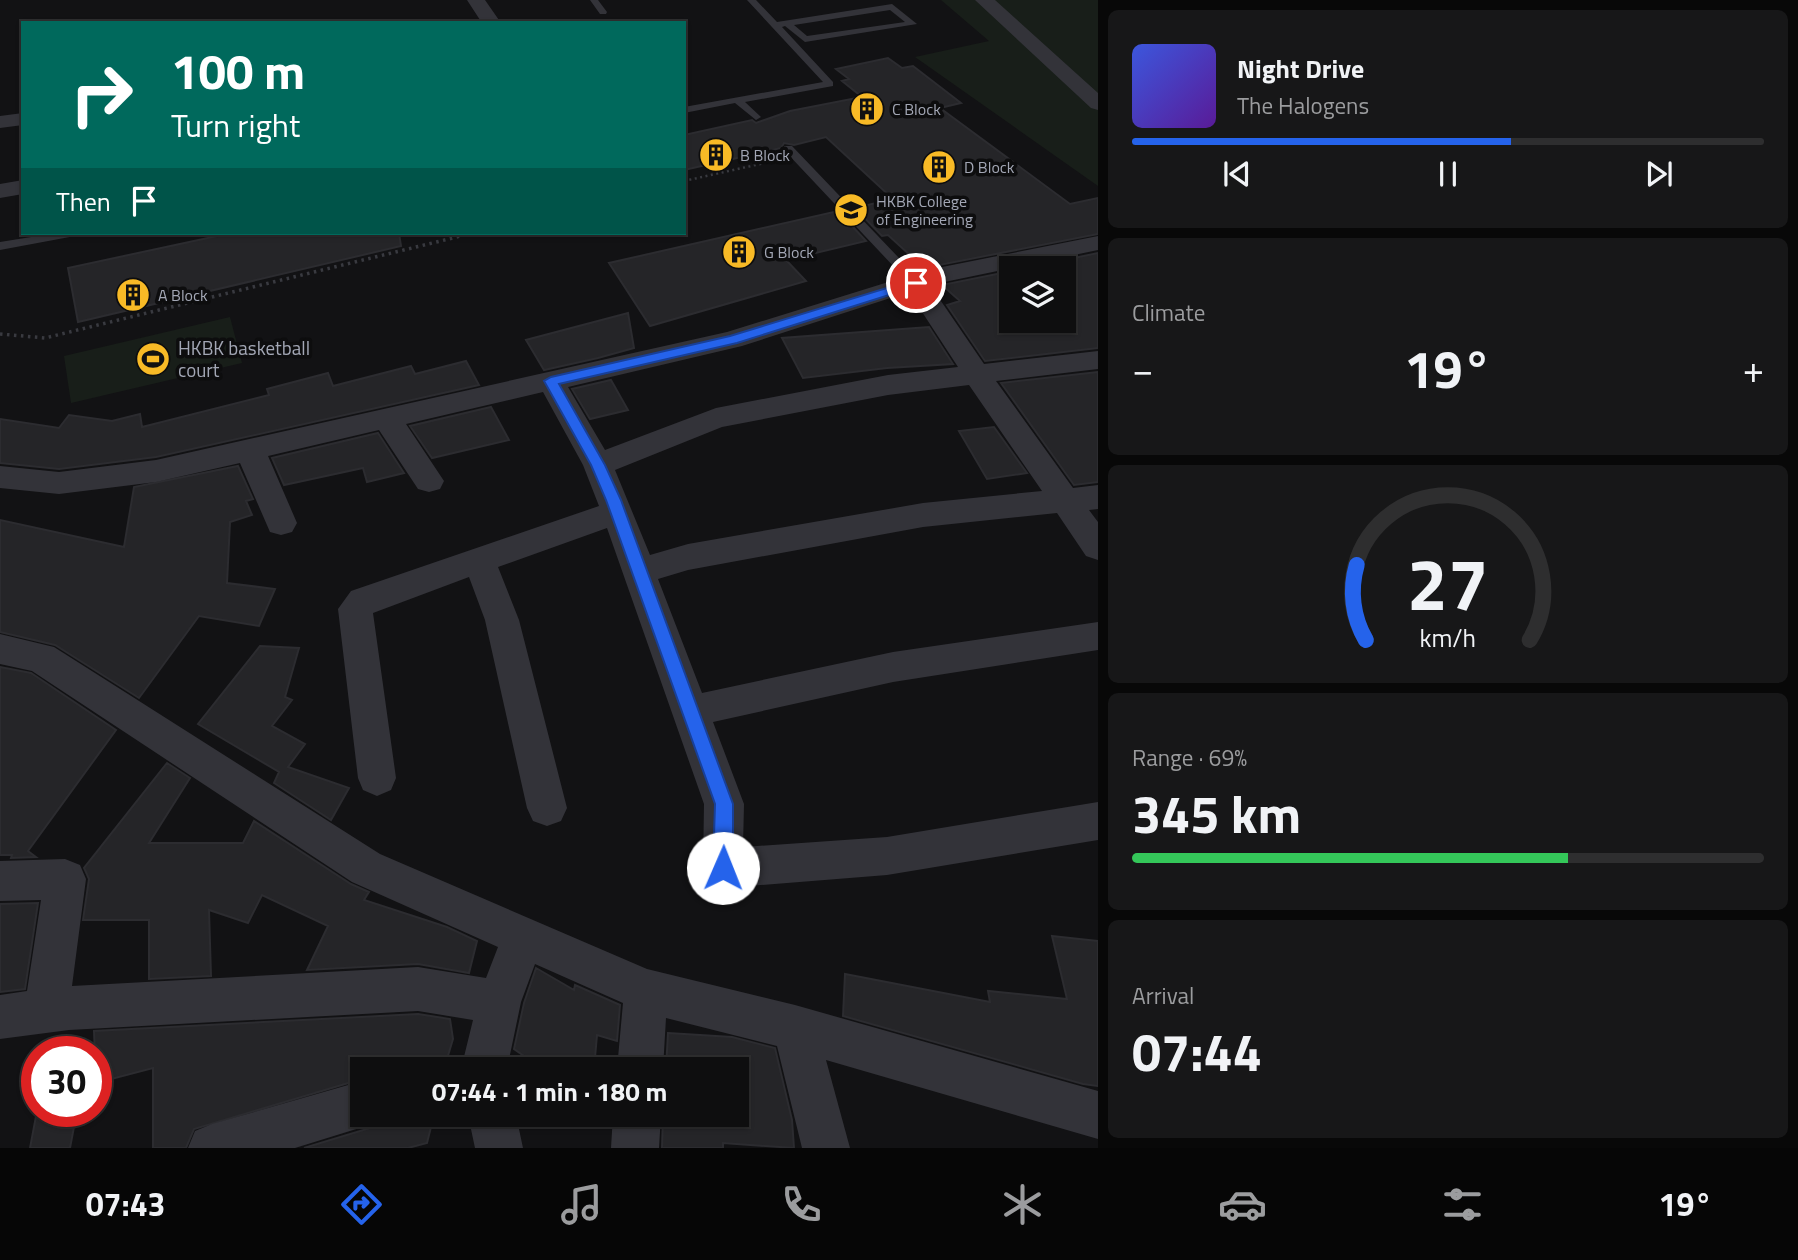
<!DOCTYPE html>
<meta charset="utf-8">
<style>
:root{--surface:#0e0e0f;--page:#171718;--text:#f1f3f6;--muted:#9b9c9e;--line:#2e2e2f;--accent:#2563eb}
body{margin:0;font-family:"Titillium Web",sans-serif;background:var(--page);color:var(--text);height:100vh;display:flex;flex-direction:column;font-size:26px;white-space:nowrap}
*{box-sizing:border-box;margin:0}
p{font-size:23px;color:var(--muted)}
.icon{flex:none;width:38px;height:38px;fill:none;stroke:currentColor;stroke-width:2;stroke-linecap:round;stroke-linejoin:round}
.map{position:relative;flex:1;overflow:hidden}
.sheet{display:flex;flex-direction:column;gap:10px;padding:10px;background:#080808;width:700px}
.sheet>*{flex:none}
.top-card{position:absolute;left:21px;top:21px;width:665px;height:214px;border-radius:0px;box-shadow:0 2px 5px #0004,0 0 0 2px var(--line);background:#00695c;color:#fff;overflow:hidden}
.controls{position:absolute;left:999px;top:256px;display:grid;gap:14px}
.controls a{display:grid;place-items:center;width:77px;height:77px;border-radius:0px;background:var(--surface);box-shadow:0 2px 5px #0004,0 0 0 2px var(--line);font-size:35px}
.speed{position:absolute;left:21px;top:1036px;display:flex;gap:14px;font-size:35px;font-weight:700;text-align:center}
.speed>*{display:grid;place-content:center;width:91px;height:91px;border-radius:50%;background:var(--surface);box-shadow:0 2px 5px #0004,0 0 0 2px var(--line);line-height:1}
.speed .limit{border:10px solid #d22;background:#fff;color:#111}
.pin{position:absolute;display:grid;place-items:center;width:60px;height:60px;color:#fff;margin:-30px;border:4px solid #fff;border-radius:50%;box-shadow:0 2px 7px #0007}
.me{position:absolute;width:77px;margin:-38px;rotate:1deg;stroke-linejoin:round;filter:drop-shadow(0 0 5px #0008)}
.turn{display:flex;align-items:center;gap:24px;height:147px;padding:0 35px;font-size:32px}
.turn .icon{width:91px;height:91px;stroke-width:2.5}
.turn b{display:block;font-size:49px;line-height:60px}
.then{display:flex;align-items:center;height:66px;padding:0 35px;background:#0003;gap:14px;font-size:26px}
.big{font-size:52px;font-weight:700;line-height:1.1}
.sheet .widget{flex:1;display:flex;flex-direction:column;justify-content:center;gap:10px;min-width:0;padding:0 24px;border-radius:10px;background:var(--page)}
.sheet .dial{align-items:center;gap:0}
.dial svg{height:182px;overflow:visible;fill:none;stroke:var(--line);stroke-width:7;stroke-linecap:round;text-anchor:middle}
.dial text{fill:var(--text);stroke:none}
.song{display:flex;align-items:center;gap:21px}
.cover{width:84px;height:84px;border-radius:10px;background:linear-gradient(135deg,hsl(230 70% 55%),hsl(270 70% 35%))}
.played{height:7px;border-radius:4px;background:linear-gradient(90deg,var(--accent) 60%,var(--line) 60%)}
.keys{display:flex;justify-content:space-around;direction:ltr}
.heat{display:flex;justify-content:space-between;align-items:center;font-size:38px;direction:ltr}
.charge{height:10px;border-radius:5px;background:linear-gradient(90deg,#34c759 69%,var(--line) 0)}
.trip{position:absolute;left:350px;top:1057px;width:399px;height:70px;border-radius:0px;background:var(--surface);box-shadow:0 2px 5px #0004,0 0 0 2px var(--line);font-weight:700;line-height:70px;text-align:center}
.dock{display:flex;height:112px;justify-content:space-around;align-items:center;background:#060606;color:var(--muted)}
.dock .icon{width:49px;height:49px}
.dock .current{color:var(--accent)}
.dock b{font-size:32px;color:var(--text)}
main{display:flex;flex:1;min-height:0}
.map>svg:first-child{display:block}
.green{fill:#181e19}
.building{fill:#252528;stroke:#2c2c30;stroke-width:2}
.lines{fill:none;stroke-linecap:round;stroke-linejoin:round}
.path-far1{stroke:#393a40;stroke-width:2.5;stroke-dasharray:2 3.5;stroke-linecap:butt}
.path{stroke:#393a40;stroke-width:3.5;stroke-dasharray:2.5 4.5;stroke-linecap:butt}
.lane{fill:#333339;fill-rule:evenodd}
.street{fill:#333339;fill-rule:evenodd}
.route{fill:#2563eb;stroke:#184099;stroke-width:2}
.labels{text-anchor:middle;stroke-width:7;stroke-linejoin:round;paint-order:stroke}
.far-poi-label{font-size:16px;fill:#a3a7b5;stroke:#0d0d0e;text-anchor:start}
.poi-label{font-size:19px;fill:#a3a7b5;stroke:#0d0d0e;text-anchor:start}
</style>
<main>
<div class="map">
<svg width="1098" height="1148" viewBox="0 0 1098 1148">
<rect width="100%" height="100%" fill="#121214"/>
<!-- green -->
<path class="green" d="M941,0h157v186l-183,-129 74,-16z
M230,317l12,46 -171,40 -7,-47z"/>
<!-- building -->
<path class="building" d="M888,58l14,10 11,-2 48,37 -21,5 130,96 28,-6v36l-174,34 -36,-33 -6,1 -27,-28 38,-9 -67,-62 -32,8 -10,-2 -3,5 -97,22v-35l68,-15 4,3 34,-12 72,-14 -20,-16 7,-2 -13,-10z
M838,211l28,30 -80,19 20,21 -156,45 -41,-63z
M231,233h168l2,13 -323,76 -10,-54z
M1098,253v95l-113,13 -38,-56 13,-4 -18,-16 70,-14v49h52v-52h-38z
M628,313l6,35 -36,10 -54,12 -18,-30z
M929,327l24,37 -66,4 -84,10 -21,-40z
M466,361l13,24 -323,72 -97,12 -59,-6v-44l59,9 10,-13 43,6 28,-7 2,13 127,-32 -2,-6 61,-16 5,13 78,-20 4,8z
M1098,372v110l-24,3 -73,-102z
M611,380l17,30 -38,9 -18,-30z
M491,407l18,33 -77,18 -22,-32z
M994,427l33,46 -40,6 -28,-48z
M378,433l26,40 -37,9 -4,-14 -79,17 -12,-27z
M238,466l15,33 -7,2 6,14 -22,7 -3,61 48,6 -16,37 -60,-10 -60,82 -84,-53 -55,-13v-112l124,27 10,-60z
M260,646l39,2 -14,49 7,3 -20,26 33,18 -17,23 61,21 -18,32 -57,-37 5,-11 -81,-48z
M0,667l31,6 85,57 -88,121 8,6 -25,1 1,-3h-12z
M167,763l23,15 -41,65h94l11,-22 97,63 18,8 -5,8 83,27 30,14 -8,32 -51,-9 -111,6 21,-44 -66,-31 -14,28 -39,-13 2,66 -62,3v-59h-66l6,-41 -5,-11z
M38,903l-13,86 -25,3v-88z
M1052,936l46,5v145l-15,-2 -240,-68 2,-42 145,28 -2,-11 79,8z
M536,968l38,22 1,-5 45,20 -3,36 -20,-6 -3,34 -54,-2 -26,-18 10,-46z
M418,1014l32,5 3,20 -9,30h-82v10l-168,50 -8,19h-33v-80l-57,15 -2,-52z
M668,1033l64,4 43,11 17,72 2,28 -71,-5v5h-61l1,-33h74v-46h-71z
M37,1111h40l-7,37h-40z
M383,1115h51l-7,28 -19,5h-104l76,-23z"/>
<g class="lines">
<!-- path-far1 -->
<path class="path-far1" d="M684,181l85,-19"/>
<!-- path -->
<path class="path" d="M0,334l45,4 428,-105"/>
<!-- lane -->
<path class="lane" d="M590,0h8l9,12 -1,2h-6z
M747,0h9l21,22 115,-18 25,20 -112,18 -20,-16 -3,1 51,55v4l-88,16 16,15 -5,3 -21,-17 -51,10v-6l139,-25zM890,10l15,12 -98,14 -13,-11z
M784,146h8l128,134v6h-8l-128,-136z
M56,233h25l-6,3 -75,14v-8z"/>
<!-- street -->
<path class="street" d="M467,0h18l16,23h-19z
M975,0h20l103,93v17l-7,-2z
M23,113v12l-23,3v-12z
M23,180v14l-23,4v-14z
M1098,236v14l-168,35 54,79 114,-13v18l-102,12 77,107 25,-3v24l-9,1 9,12v38l-12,-4 -29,-43 -134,14 -235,43 -30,9 44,114 191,-41 205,-30v28l-205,32 -180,40 31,82 -1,43 144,-10 211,-35v38l-211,35 -164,13 -14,-6 -6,-14 1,-64 -97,-276 -109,39 21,53 48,188 -6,13 -14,5 -14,-5 -6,-13 -42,-188 -16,-43 -96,36 23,165 -5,12 -14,6 -14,-6 -5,-12 -20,-169 13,-18 248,-85 -16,-41 -40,-73 -137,32 38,57 -4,8 -11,3 -11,-3 -39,-59 -111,26 29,67 -5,9 -11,3 -11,-3 -30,-69 -84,19 -97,12 -59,-6v-22l59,6 97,-12 571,-128 200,-62zM909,292l49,75 -70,8 -172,33 -111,42 -37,-63 174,-41zM969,385l73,106 -119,12 -235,41 -38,11 -35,-85 107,-43 166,-32z
M0,634l54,13 326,207 267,115 148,36 303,86v48l-272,-79 24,88h-48l-25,-102 -111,-28 -3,51h-46l6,-66 -88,-39 -14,38 -14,67h-46l12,-49 -55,-9 -349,19 -69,9v-44l27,-4 14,-91 -41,1v-40l65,-2 15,6 6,14 -14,107 346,-19 68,11 12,-31 -146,-65 -320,-211 -32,-7z
M362,1081v34h19l-2,7 -84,26h-107l7,-17 17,-7z
M468,1115h48l7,33h-48z
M613,1115h48l-2,33h-48z"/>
</g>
<!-- route -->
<path class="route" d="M916,279l5,1v5l-184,58 -178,41 46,81 16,35 112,304v64l-3,7 -7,2 -7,-2 -3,-7 2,-64 -109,-304 -15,-35 -47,-84 7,-4 179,-41z"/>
<!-- icons -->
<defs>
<g id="building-disc" transform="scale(1.75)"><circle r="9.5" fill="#f8ba26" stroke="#0d0d0e"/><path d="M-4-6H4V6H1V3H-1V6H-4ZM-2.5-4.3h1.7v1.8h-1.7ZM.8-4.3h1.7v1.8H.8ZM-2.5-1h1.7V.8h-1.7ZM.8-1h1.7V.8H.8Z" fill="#111"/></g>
<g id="university-disc" transform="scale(1.75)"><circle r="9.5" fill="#f8ba26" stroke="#0d0d0e"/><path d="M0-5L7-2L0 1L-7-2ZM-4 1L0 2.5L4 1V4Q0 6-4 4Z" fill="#111"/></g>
<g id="stadium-disc" transform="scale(1.75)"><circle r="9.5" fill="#f8ba26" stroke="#0d0d0e"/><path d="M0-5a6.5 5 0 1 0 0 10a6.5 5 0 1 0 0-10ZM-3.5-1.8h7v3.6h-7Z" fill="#111"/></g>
</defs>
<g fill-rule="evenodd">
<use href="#building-disc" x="867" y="109"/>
<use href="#building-disc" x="716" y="155"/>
<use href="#building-disc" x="939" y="167"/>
<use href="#university-disc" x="851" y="210"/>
<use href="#building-disc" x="739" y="252"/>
<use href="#building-disc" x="133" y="295"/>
<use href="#stadium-disc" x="153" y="359"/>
</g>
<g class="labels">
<!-- far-poi labels -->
<g class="far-poi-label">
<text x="892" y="115">C Block</text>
<text x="740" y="161">B Block</text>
<text x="964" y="173">D Block</text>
<text x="876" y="207">HKBK College<tspan x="876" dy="18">of Engineering</tspan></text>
<text x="764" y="258">G Block</text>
<text x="158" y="301">A Block</text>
</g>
<!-- poi labels -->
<g class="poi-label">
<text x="178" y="355">HKBK basketball<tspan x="178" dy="22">court</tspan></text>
</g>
</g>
</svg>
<div class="controls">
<a><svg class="icon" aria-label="layers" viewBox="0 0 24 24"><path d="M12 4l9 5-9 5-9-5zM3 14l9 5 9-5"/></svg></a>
</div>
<div class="speed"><div class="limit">30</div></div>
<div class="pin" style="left:916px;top:283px;background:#d93025"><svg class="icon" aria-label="arrive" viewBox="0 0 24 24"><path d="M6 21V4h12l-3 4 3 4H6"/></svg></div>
<svg class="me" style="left:723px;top:868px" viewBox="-20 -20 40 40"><circle r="19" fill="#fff"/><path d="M0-13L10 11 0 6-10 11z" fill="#2563eb"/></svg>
<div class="trip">07:44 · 1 min · 180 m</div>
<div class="top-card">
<div class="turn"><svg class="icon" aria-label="right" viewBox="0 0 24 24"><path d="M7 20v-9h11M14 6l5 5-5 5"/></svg><div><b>100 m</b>Turn right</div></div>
<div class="then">Then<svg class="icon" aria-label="arrive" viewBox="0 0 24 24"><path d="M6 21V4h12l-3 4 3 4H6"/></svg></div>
</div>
</div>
<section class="sheet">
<div class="widget">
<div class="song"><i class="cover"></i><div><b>Night Drive</b><p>The Halogens</p></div></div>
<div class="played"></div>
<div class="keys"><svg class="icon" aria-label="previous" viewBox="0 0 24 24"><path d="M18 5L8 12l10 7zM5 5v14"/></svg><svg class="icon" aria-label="pause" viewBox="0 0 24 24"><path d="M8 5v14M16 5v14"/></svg><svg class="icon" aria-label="next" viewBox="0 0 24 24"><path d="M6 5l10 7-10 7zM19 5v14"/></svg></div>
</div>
<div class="widget"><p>Climate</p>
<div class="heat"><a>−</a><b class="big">19°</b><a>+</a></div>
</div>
<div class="widget dial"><svg viewBox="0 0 100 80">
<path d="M14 69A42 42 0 1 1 86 69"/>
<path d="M14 69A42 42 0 0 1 10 36" stroke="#2563eb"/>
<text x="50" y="56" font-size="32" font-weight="700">27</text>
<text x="50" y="72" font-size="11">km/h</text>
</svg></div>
<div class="widget"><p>Range · 69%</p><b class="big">345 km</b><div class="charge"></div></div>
<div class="widget"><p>Arrival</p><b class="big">07:44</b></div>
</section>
</main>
<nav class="dock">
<b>07:43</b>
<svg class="icon current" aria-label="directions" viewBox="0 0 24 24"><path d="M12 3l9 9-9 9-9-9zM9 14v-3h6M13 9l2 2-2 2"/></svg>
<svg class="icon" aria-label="music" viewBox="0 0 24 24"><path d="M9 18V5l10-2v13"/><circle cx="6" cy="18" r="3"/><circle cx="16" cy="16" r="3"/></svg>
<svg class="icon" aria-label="phone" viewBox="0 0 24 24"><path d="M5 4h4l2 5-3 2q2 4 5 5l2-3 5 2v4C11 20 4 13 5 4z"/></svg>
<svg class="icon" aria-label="climate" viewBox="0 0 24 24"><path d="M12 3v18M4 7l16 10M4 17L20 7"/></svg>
<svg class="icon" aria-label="car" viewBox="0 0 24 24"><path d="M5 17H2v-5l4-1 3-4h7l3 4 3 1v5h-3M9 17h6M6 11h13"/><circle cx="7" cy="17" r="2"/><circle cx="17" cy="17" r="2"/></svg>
<svg class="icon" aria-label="filters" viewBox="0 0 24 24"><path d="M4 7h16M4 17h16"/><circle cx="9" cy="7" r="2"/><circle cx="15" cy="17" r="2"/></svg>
<b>19°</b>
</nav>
